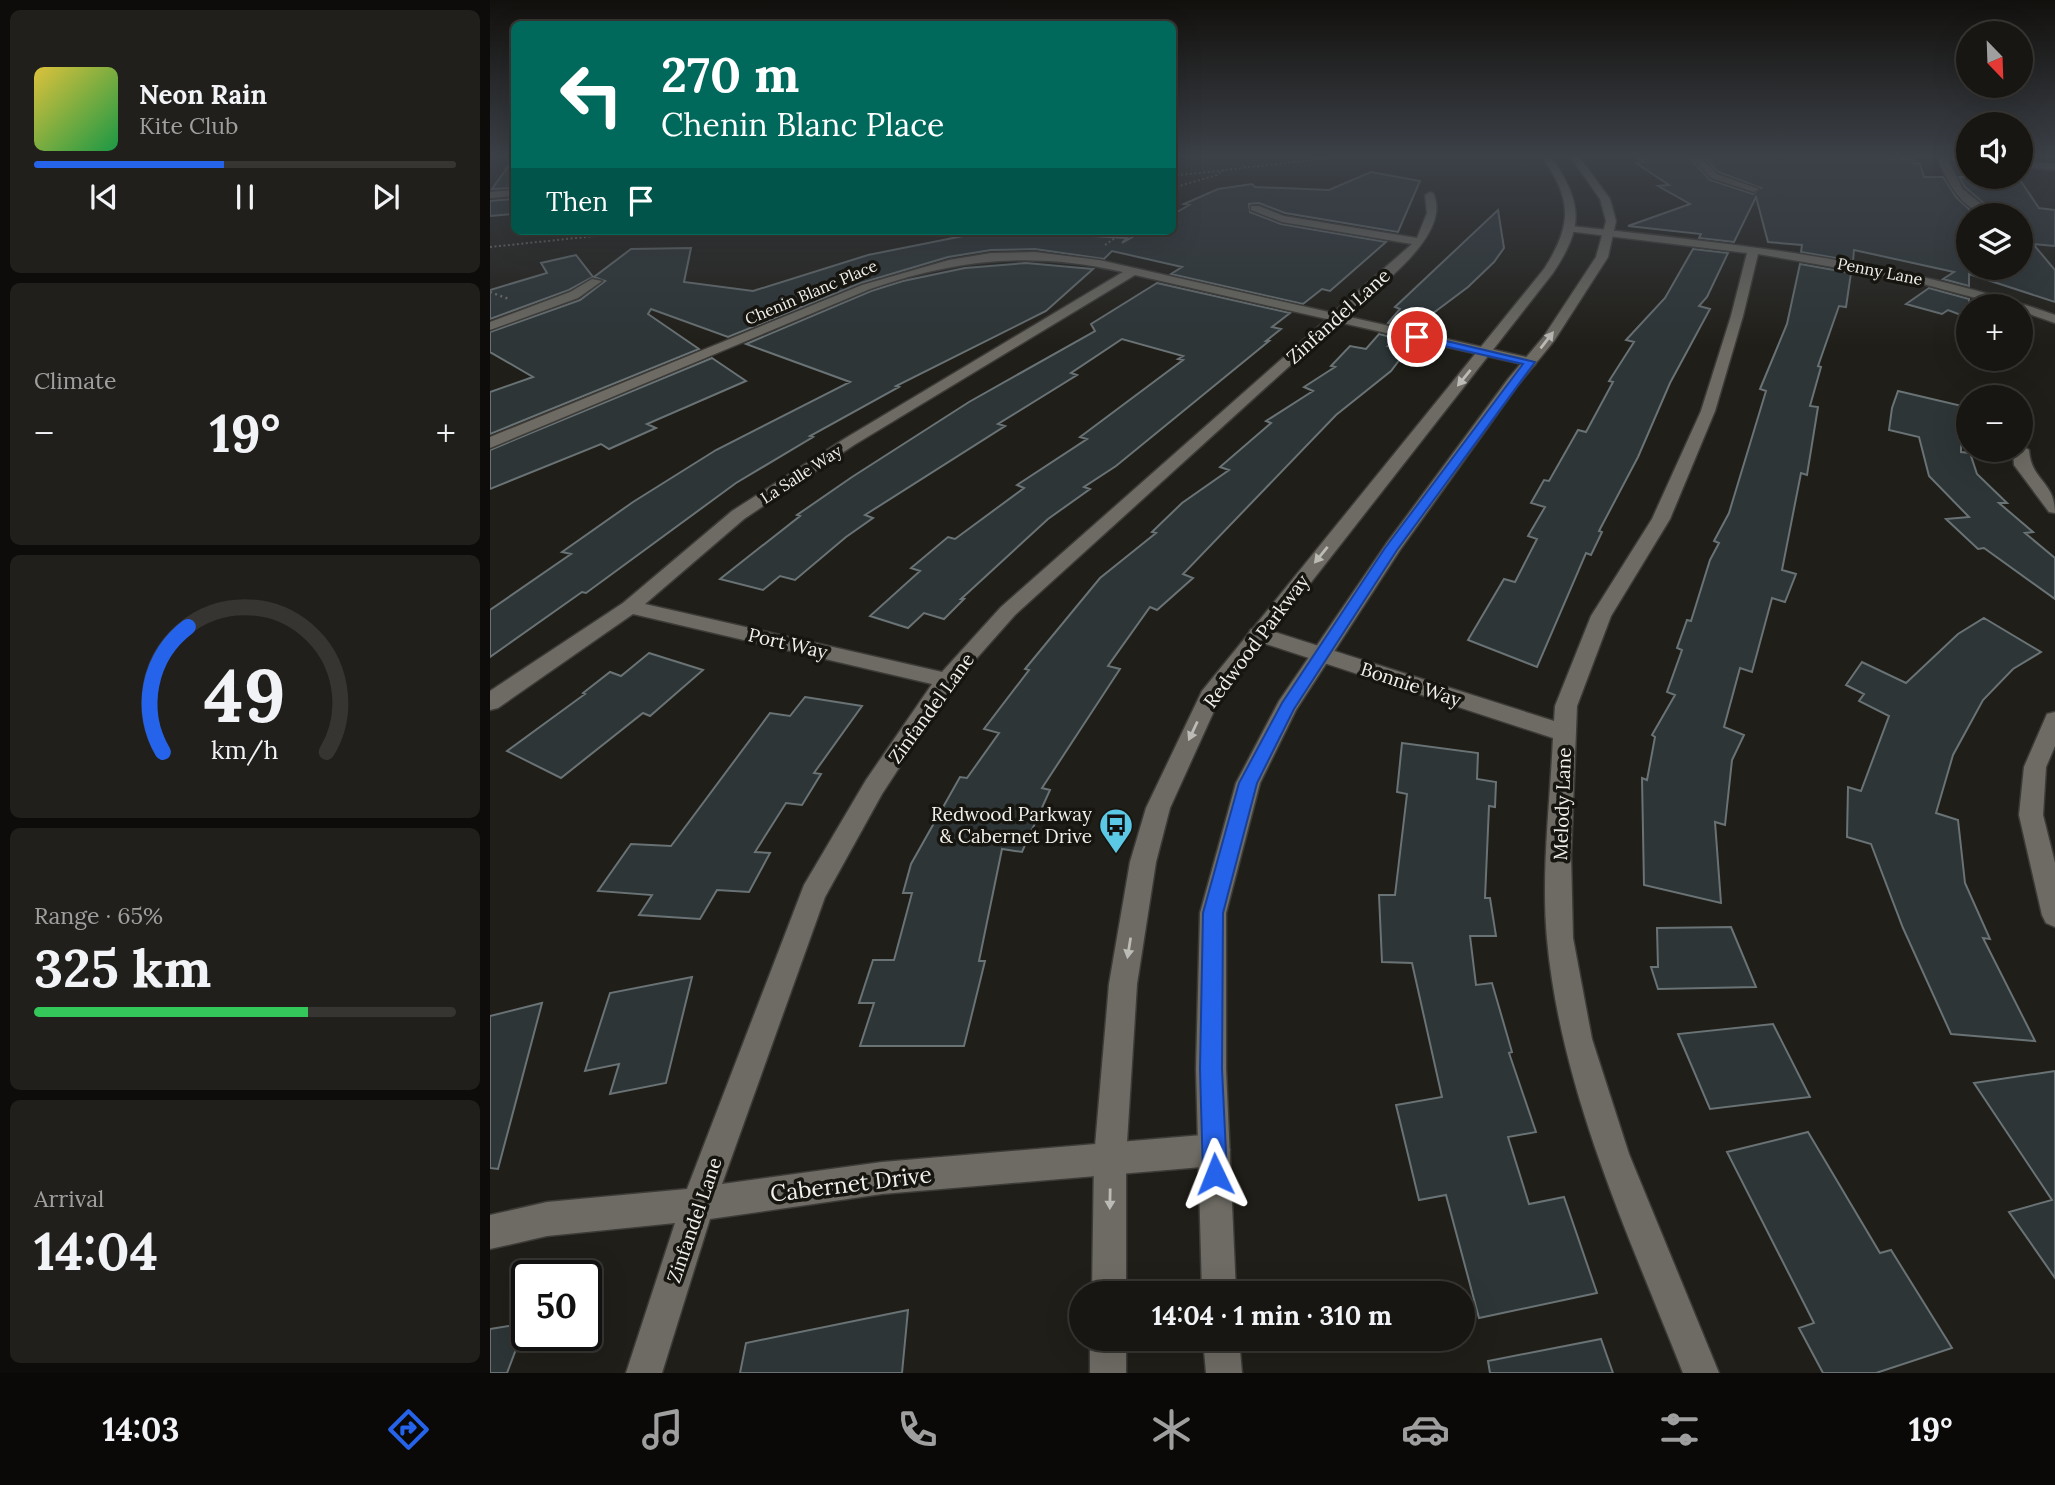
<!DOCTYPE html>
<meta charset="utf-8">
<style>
:root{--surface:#181612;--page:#211f1b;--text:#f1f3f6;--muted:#9f9f9f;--line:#363532;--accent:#2563eb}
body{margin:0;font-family:Lora,serif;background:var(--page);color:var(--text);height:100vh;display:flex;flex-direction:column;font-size:26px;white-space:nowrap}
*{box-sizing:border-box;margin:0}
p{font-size:23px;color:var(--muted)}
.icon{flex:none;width:38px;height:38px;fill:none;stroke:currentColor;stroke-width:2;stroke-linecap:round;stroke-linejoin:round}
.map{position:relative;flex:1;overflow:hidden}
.drawer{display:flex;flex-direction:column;gap:10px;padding:10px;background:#0d0c0a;width:490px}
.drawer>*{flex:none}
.top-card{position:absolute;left:21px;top:21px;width:665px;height:214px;border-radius:10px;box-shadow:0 7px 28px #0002,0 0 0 2px var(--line);background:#00695c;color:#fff;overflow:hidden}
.needle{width:46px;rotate:157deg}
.buttons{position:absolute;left:1466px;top:21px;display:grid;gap:14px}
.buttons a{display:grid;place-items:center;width:77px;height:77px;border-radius:50%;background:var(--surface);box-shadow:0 7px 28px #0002,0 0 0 2px var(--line);font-size:35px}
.speed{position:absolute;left:21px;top:1260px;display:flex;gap:14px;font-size:35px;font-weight:700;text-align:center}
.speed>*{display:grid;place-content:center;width:91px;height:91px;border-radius:50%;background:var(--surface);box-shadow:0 7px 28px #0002,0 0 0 2px var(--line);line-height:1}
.speed .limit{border:4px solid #111;border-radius:10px;background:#fff;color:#111}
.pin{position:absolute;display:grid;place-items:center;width:60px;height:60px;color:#fff;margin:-30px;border:4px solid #fff;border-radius:50%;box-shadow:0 2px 7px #0007}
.me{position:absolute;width:77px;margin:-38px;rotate:358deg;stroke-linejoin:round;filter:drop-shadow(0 0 5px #0008)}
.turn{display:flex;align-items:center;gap:24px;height:147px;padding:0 35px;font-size:32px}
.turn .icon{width:91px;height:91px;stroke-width:2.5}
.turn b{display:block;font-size:49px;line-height:60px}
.then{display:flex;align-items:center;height:66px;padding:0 35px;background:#0003;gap:14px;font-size:26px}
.big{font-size:52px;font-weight:800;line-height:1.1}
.drawer .widget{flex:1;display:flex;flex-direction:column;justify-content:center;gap:10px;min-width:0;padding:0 24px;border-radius:10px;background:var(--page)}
.drawer .dial{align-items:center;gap:0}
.dial svg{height:182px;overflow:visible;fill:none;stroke:var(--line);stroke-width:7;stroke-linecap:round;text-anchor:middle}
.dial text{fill:var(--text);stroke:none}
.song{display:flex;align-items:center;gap:21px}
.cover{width:84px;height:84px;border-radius:10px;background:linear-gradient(135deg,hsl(50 70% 55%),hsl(140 70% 35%))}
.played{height:7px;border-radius:4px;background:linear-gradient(90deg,var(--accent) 45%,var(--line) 45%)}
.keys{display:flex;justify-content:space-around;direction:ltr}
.heat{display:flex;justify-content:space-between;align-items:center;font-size:38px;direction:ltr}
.charge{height:10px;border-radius:5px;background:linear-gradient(90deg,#34c759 65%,var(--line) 0)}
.trip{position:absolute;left:579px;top:1281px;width:406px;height:70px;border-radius:35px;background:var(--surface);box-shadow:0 7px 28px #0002,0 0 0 2px var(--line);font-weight:800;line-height:70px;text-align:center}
.tabs{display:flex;height:112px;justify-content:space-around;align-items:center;background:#0a0907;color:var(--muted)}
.tabs .icon{width:49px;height:49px}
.tabs .active{color:var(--accent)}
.tabs b{font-size:32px;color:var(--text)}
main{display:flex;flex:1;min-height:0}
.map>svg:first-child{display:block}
.building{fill:#2d3537;stroke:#697274;stroke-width:2}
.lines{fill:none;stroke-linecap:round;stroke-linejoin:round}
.minor-casing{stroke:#3d3b37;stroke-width:3}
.secondary-casing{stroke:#3d3b37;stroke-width:3}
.path-far1{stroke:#73726c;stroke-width:2;stroke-dasharray:2 2.5;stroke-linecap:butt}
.path{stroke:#73726c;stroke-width:2.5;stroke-dasharray:2 3.5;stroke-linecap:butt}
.minor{fill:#6d6b63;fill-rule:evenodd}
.secondary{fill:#6d6b63;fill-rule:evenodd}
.oneway{fill:#bcbbb5}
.route{fill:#2563eb;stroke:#184099;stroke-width:2}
.labels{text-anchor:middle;stroke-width:7;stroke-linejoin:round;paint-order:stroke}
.far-street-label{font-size:16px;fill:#f1f0eb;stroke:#17150f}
.street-label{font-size:19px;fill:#f1f0eb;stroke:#17150f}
.poi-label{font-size:19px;fill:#f1f0eb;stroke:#17150f;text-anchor:end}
.near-street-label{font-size:23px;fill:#f1f0eb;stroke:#17150f}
</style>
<main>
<section class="drawer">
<div class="widget">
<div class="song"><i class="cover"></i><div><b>Neon Rain</b><p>Kite Club</p></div></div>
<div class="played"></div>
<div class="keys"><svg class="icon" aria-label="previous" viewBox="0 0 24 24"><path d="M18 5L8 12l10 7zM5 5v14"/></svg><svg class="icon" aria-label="pause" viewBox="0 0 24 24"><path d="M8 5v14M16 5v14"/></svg><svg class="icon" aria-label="next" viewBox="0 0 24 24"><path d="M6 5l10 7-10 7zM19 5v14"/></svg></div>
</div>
<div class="widget"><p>Climate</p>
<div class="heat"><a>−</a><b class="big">19°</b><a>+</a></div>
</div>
<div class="widget dial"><svg viewBox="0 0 100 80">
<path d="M14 69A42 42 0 1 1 86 69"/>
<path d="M14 69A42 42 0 0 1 25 14" stroke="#2563eb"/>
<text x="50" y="56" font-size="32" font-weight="700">49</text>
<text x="50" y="72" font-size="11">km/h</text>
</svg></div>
<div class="widget"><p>Range · 65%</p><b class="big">325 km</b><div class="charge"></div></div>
<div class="widget"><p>Arrival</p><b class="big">14:04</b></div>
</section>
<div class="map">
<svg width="1565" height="1373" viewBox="0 0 1565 1373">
<rect width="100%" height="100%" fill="#201e18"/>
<!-- building -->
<path class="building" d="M1197,155l23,25 43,14 8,-6 -43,-16 -15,-17h162l48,5 1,3 6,1 4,13h19l14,21 12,11v59h52v-53h-24l-32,-28 -6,-10h59l21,31 16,2v36l-22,-2 22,26v32l-86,-28v12l-26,-7 11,-7 -100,-22 -1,11 -52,-9 1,-7 -34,-3 -12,-45 -22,45 -35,-4 2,-4 -73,-8 62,-22 -32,-18 11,-1 -33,-22 8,-1 -7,-4z
M24,158v30l-22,1z
M881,172l49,9 -22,51 -113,-19 -26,-10 -10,1 1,8 31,12 105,18 -56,49 -8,-2 -19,15 -132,-30 11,-7 -70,-16 -8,8 -69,-10 -44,1 -43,7 -87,26 -133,54 -77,-28 -3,5 51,35 -209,85v-42l43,-15 -43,-25v-20l90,-32 25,-19 -11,-4 37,-28 60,-1 -7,34 69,9 115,-36 100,-20 91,-4 -1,3 69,4 -5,5 21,-12h29v-16l17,-10 -5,-1 34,-15 34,-5 3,3 74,3z
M24,199v15l-24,2v-15z
M1008,210l6,38 -10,14 -26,25 -56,42 -24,-6 12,-14 -5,-2z
M1203,249l35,4 -21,44 -8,9 11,3 -40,74 -32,74 -39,74 3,1 -11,23 -5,-2 -49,114 -69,-27 36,-61 11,3 22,-43 -9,-3 17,-29 -14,-4 13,-23 5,1 29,-51 8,2 27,-50 -4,-1 25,-39 -8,-2 39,-42z
M86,255l17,22 -24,13 -79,29v-29l57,-17 -6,-10z
M536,263l67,6 -47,42 -150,75 3,1 -89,49 3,1 -77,46 -150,110 -4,-1 -92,65v-47l81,-56 -9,-2 71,-50 83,-52 134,-68 -104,-38 125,-53 32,-10 62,-13z
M1310,264l51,9 -5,34 -7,-1 -21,60 3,1 -11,39 8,1 -11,68 -6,-2 -19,97 14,4 -11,28 -13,-4 -20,74 -12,-4 -16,59 20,8 -12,25 -7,65 -10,-3 6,81 -77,-18 -2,-107 5,2 8,-43 -3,-2 23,-40 -8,-3 15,-42 -5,-2 10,-28 4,1 19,-61 9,-17 -5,-2 15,-28 37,-122 -6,-2 27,-65z
M667,283l133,30 -18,14 9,2 -15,12h3l-153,125 -32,21 6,2 -42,30 -87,80h3l-20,20 -20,-6 -16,15 -38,-12 50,-45 -9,-3 37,-31 7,2 69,-51 -7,-3 70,-46 -7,-2 103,-77 -5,-1 5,-3 -61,-17 -51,34 6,2 -79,49 7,2 -140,89 8,3 -27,19 -51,43 -15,-4 -17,14 -43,-11 80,-63 -3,-1 55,-38 117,-75 126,-71 -4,-7z
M1439,288l40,11v19l-21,-8 -6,4 -36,-10z
M889,334l20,5 -11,7 19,4 -16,21 -55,44 -153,159 10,4 -36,32 -7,-3 -42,59 12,3 -78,119 8,2 -28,62 -20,-3 -23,112h6l-21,85h-104l14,-43h-15l14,-43h21l18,-67h-9l8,-29 49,-87 7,1 32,-45 -15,-4 45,-59 -4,-1 75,-91 56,-45 -4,-1 30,-29 47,-33 -9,-3 51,-44 -5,-2 47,-30 -9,-4 31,-20 -4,-1 19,-20 16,3z
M222,358l34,23 -99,43 9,4 -47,21 -8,-5 -111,45v-39z
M1408,391l64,15 -1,46 9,1 7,21 30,29h-8l34,29 -8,1 30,25v41l-71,-51 -6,1 -32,-30 23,-2 -40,-41 -10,-39 -30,-7 3,-22z
M1494,618l57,34 -28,17 -30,31 -30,55 -17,58 22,7 7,63 25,56 -7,-1 52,103 -84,-7 -48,-106 -32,-84 -24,-7 1,-50 13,4 28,-75 -30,-15 5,-7 -18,-9 16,-23 44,21 52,-49z
M159,653l54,17 -53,46 -7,-3 -82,65 -54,-27 78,-57 -2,-1 27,-21 11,4z
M315,697l57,9 -48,67 7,1 -19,31 -16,-2 -31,49 15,1 -21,39 -32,-2 -17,29 -61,-4 13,-20 -54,-4 33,-47 40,2 99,-133 20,3z
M912,743l76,10 -1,26 19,3 -1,25 -6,-1 -4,92h5l6,38h-26l6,49 16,-2 20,69 -3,1 27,79 -28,5 21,67 35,-7 33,96 -118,25 -33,-123 -27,5 -23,-95 46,-8 -30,-134 -30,-1 -3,-67h16l12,-101 -10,-2z
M1241,927l25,60 -98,2 -7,-22h7l-1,-39z
M202,977l-26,106 -56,11 9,-30 -34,7 25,-78z
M52,1003l-44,166 -8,-1v-152z
M1283,1024l37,73 -100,12 -32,-75z
M1565,1071v207l-46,-66 43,-12 -78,-117z
M1318,1132l72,121 11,-3 61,98 -76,25h-53l-24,-45 15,-5 -87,-171z
M418,1310l-6,63h-162l6,-30z
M36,1323l-19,50h-17v-44z
M1111,1339l12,34h-123l-2,-12z"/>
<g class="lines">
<!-- minor casing -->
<g class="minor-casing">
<path id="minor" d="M1200,155h9l18,19 42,15 -5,3 -43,-14z
M1436,155l43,1v6l-22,-3 16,30 32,26c-30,0 -48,-31 -57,-57z
M1531,161l34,3v6l-34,-3z
M24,190v6l-24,2v-6z
M940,192l3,1c21,42 -60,98 -88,123l190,43v6l-5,1 -192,-44 -323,293 -62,70 -71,109 -57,103 -103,287 160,-22 332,-28 11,5 5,11 -5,11 -11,5 -332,28 -172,25 -48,154h-36l49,-150 -128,13 -57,13v-34l57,-13 140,-13 117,-304 62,-105 66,-96 -299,-70 -135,94 -8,2v-19l133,-88 109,-92 112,-72 279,-167c-91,-21 -165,-13 -253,17l-375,157 -5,2v-11l372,-152 87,-25 42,-7 44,-1 64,8 234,53 79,-69 -130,-22 -31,-12v-4h8l25,10 133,22 10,-25 -2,-18zM645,275l192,44 -326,288 -59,65 -297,-68 99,-85 110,-74z
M1081,226c164,18 328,34 484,89v8l-34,-12v-5h-15l-98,-26 -150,-26 -15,62 -28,95 -45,108 -59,97 -34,90 -6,149 2,83 19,101 37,115 90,219h-36c-55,-140 -122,-282 -136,-434 -6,-66 3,-135 6,-201l-302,-99 -3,-5 3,-5h14l289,92 1,-15 36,-90 61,-97 49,-108 30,-95 16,-63 -180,-22 -1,-2z
M102,279l10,2 -24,17 -88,32v-8l80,-30z
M1531,445l8,5c2,31 26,31 26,63l-6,-1 -35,-47 -1,-15h8z
M1565,712v34l-9,21 -3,48 12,48v64l-9,-4 -4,-8 -23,-100 5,-48 23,-53z"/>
</g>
<!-- secondary casing -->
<g class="secondary-casing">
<path id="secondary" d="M1051,155h9l4,6c30,45 28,68 -1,112l-334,427 -49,108 -14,54 -19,122 -11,174v135h-34l2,-135 15,-174 21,-122 16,-54 56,-117 342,-422c29,-45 28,-70 -3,-114z
M1079,155h9l32,44 6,22 -8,36 -54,84 -36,44 -118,165 -104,160 -36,73 -34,130v156l10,224h-34l-6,-224 4,-156 36,-130 43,-82 107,-157 122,-165 36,-43 52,-79 10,-36 -6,-22z
M600,1339h36v34h-36z
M713,1339h36l3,34h-36z"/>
</g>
<!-- path-far1 -->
<path class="path-far1" d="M682,176l184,-21
M682,188l45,-13 7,-5
M615,245l20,-14
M0,247l153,-16"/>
<!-- path -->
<path class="path" d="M0,292l19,7"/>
<!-- minor -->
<use href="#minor" class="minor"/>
<!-- secondary -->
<use href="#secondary" class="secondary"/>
</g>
<!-- one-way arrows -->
<defs><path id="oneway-solid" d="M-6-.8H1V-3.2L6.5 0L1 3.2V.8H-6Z" transform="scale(1.75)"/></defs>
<g class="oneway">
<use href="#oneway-solid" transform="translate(1057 340) rotate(-52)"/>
<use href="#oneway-solid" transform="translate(974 378) rotate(129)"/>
<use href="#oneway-solid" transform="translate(831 555) rotate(129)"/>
<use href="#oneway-solid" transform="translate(703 731) rotate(115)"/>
<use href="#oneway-solid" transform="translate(639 948) rotate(99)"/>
<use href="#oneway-solid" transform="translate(620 1199) rotate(91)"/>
</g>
<!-- sky -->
<linearGradient id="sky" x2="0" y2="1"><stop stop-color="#12100d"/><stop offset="0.45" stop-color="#3c4148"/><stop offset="1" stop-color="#3c4148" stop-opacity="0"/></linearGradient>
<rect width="1565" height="347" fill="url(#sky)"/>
<!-- route -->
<path class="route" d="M927,334l118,28 -138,188 -103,159 -37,74 -34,130 -1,156 5,105 -4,8 -8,4 -9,-4 -3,-8 -3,-105 3,-156 36,-130 43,-80 103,-155 138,-184 -110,-25v-5z"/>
<!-- icons -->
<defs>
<g id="bus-pin" transform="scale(1.75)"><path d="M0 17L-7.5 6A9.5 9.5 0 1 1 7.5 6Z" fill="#5bc8e6" stroke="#17150f"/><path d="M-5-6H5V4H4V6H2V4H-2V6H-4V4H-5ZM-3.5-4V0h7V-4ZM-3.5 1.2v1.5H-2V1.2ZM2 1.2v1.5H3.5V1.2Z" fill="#111"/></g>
</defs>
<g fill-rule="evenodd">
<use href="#bus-pin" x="626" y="825"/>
</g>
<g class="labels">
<!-- far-street labels -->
<g class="far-street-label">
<text transform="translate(1390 271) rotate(11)" y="6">Penny Lane</text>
<text transform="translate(321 292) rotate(-23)" y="6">Chenin Blanc Place</text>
<text transform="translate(311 474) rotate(-33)" y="6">La Salle Way</text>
</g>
<!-- street labels -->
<g class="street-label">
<text transform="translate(848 316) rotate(-42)" y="7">Zinfandel Lane</text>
<text transform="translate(766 641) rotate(-53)" y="7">Redwood Parkway</text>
<text transform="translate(298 643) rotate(13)" y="7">Port Way</text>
<text transform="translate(921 684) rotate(18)" y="7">Bonnie Way</text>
<text transform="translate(441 708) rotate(-54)" y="7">Zinfandel Lane</text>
<text transform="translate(1072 804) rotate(-88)" y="7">Melody Lane</text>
<text transform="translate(204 1220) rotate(-71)" y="7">Zinfandel Lane</text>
</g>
<!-- poi labels -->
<g class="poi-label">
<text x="602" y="821">Redwood Parkway<tspan x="602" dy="22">&amp; Cabernet Drive</tspan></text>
</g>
<!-- near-street labels -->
<g class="near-street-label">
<text transform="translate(361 1184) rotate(-7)" y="8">Cabernet Drive</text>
</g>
</g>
</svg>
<div class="buttons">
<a><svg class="needle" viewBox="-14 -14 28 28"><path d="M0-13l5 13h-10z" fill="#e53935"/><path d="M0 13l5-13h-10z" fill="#9f9f9f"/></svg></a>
<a><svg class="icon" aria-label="sound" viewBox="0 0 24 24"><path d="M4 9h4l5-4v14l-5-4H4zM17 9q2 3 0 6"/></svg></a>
<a><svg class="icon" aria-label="layers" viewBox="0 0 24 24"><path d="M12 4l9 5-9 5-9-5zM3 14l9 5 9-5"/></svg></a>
<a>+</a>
<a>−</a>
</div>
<div class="speed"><div class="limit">50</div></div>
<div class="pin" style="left:927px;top:337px;background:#d93025"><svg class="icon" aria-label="arrive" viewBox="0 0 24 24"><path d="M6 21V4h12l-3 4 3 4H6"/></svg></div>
<svg class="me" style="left:725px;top:1174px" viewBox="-20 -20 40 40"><path d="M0-17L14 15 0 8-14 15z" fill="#2563eb" stroke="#fff" stroke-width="4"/></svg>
<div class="trip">14:04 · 1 min · 310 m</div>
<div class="top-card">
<div class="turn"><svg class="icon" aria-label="left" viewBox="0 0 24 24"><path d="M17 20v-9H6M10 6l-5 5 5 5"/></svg><div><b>270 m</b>Chenin Blanc Place</div></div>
<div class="then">Then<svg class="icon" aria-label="arrive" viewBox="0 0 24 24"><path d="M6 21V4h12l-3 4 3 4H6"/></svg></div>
</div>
</div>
</main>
<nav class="tabs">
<b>14:03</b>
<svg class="icon active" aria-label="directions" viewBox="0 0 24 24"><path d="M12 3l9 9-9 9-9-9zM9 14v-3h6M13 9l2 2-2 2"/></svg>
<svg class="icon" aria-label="music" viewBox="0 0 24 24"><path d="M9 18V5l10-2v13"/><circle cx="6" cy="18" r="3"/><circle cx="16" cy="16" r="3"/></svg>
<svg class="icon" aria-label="phone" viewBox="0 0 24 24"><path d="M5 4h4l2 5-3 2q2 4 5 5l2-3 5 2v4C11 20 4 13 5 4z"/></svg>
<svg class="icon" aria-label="climate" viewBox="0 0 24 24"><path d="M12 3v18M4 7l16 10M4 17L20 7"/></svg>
<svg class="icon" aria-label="car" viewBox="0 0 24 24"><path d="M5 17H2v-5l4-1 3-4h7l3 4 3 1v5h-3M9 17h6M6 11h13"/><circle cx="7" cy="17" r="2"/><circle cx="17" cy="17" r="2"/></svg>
<svg class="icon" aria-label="filters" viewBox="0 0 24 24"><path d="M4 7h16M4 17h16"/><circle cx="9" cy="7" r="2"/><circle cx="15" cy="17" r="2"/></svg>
<b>19°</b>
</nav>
